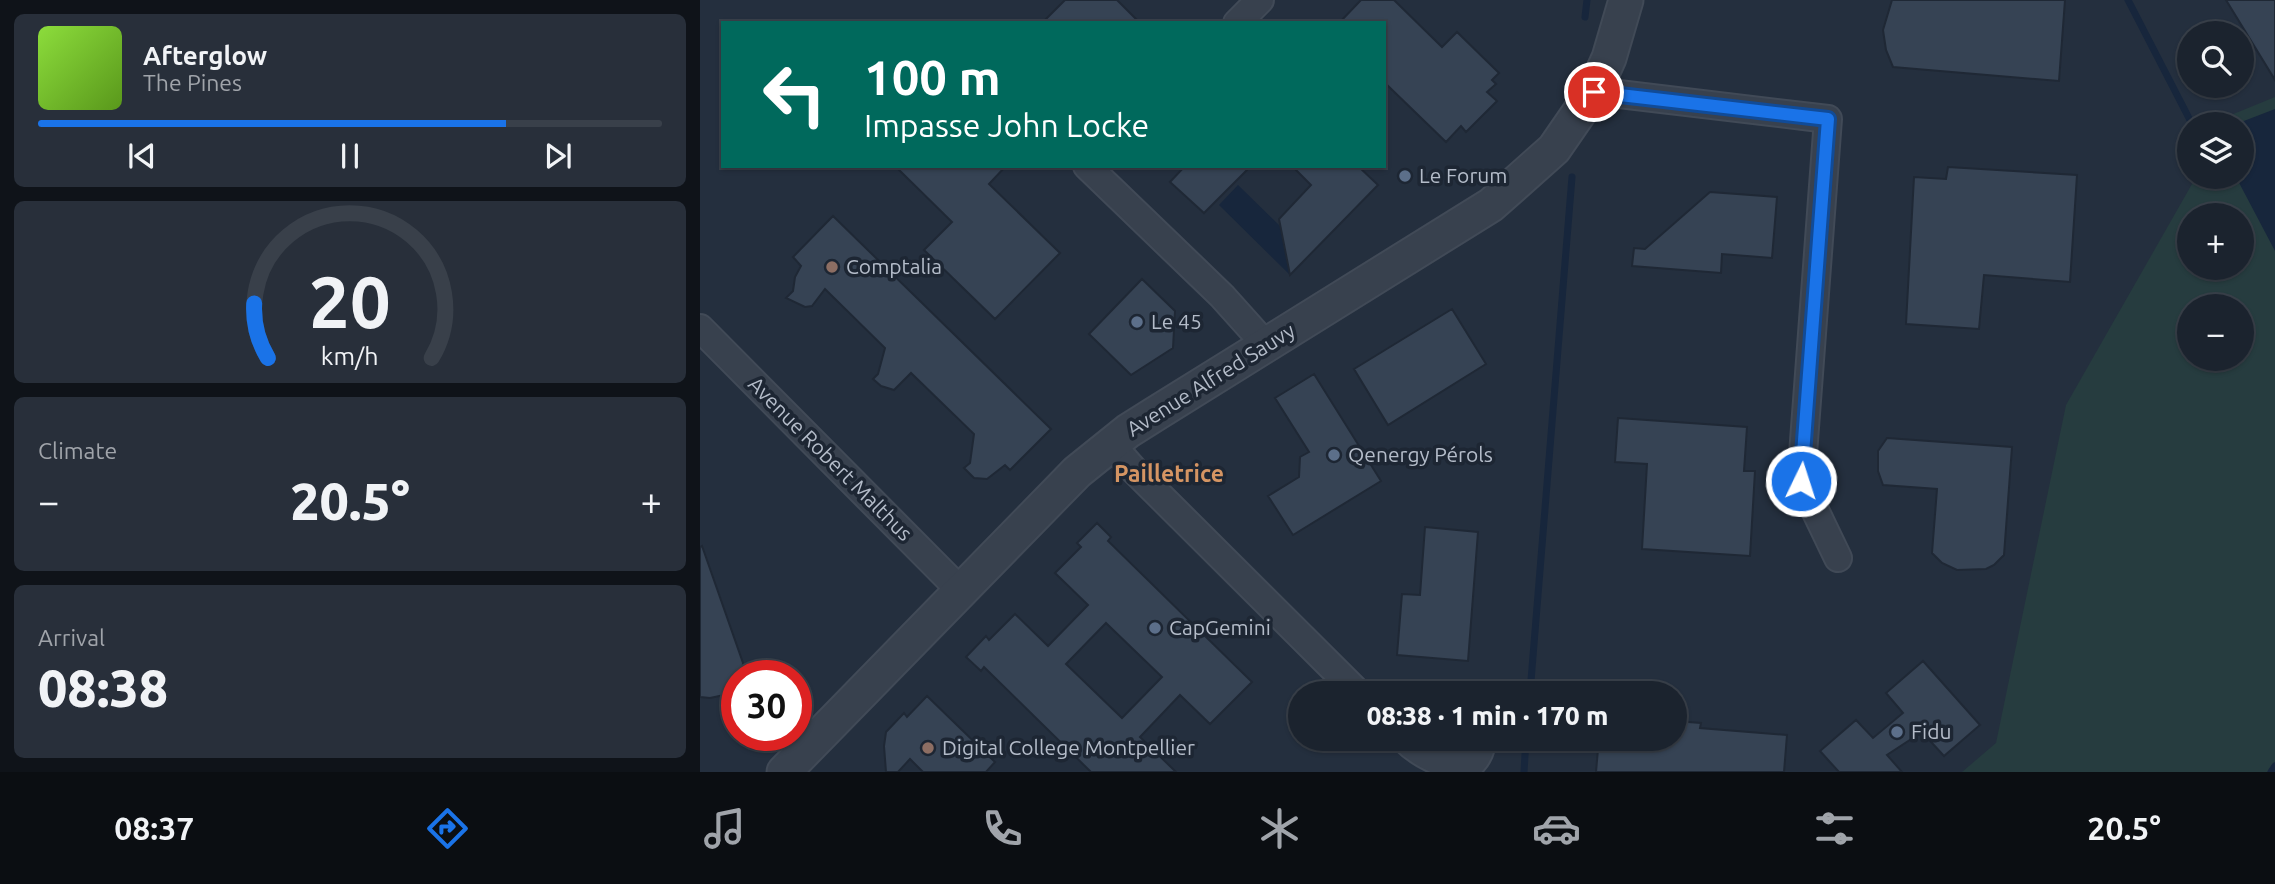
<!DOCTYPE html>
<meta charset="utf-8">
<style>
:root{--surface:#1b232e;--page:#282f3a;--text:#f1f3f6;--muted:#a0a4aa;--line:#39404a;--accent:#1a73e8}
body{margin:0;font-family:Ubuntu,sans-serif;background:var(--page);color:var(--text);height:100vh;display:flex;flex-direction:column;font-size:26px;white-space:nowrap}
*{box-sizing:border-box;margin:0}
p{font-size:23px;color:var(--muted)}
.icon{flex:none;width:38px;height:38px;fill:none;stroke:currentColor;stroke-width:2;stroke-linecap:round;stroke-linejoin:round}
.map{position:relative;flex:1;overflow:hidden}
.panel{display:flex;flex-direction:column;gap:14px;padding:14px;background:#0f1319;width:700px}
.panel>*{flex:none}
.guide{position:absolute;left:21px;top:21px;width:665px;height:147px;border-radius:0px;box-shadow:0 2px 5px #0004,0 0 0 2px var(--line);background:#00695c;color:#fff;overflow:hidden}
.fabs{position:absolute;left:1477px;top:21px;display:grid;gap:14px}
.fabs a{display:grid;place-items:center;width:77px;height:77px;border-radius:50%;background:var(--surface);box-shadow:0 2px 5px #0004,0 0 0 2px var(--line);font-size:35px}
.speed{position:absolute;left:21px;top:660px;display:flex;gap:14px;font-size:35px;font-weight:700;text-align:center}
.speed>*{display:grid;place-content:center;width:91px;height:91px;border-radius:50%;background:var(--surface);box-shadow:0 2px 5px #0004,0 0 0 2px var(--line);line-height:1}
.speed .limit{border:10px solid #d22;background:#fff;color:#111}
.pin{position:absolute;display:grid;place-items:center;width:60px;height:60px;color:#fff;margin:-30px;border:4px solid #fff;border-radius:50%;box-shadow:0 2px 7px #0007}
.me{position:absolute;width:77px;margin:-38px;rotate:4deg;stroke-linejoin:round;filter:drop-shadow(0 0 5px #0008)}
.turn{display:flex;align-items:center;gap:24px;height:147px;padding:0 28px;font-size:32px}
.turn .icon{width:91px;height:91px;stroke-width:2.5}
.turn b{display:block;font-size:49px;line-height:60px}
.big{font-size:52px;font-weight:800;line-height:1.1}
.panel .tile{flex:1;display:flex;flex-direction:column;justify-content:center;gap:10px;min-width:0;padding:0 24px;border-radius:10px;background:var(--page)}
.panel .dial{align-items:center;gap:0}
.dial svg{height:182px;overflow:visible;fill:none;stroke:var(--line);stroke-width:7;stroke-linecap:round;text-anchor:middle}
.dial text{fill:var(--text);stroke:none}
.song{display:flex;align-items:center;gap:21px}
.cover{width:84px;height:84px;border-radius:10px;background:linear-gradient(135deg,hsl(90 70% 55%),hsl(90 70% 35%))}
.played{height:7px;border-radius:4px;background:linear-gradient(90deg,var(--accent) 75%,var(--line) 75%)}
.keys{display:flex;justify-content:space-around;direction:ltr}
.heat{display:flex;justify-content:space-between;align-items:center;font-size:38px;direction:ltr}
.trip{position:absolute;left:588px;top:681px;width:399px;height:70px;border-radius:35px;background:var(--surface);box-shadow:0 2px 5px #0004,0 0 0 2px var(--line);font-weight:800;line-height:70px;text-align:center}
.dock{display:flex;height:112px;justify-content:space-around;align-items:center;background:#0b0e12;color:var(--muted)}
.dock .icon{width:49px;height:49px}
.dock .on{color:var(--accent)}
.dock b{font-size:32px;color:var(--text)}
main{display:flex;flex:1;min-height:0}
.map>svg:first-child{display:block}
.green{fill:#263c3f;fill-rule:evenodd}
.water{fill:#17263c}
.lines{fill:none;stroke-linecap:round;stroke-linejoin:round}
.stream{stroke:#17263c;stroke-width:7}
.building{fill:#364354;stroke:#1f2835;stroke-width:2;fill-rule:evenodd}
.minor-casing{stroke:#414a57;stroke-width:30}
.tertiary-casing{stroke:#414a57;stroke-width:37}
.minor{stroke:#38414e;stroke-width:26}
.tertiary{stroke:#38414e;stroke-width:33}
.route-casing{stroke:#114b97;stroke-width:18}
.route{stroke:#1a73e8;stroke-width:12}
.service-dot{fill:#5c6f8a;stroke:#1d2633;stroke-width:2.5}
.education-dot{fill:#8d6e63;stroke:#1d2633;stroke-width:2.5}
.labels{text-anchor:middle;stroke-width:7;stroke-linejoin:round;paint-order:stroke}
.poi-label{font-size:21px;fill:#b4bcc9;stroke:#1d2633;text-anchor:start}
.street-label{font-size:21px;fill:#b4bcc9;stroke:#1d2633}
.neighbourhood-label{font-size:23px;font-weight:bold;fill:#d59563;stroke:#1d2633}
</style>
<main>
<section class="panel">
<div class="tile">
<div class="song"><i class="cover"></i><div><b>Afterglow</b><p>The Pines</p></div></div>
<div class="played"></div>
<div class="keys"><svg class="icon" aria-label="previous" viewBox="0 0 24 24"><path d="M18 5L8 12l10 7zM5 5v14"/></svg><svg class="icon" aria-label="pause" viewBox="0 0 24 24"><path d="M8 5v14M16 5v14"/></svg><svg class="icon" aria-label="next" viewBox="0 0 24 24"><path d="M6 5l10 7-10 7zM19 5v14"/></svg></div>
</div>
<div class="tile dial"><svg viewBox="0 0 100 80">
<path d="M14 69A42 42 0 1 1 86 69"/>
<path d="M14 69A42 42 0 0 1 8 45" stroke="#1a73e8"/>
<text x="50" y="56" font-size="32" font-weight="700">20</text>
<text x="50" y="72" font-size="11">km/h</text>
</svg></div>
<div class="tile"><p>Climate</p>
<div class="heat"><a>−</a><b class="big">20.5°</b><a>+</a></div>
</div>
<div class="tile"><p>Arrival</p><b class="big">08:38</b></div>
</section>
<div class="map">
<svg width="1575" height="772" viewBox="0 0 1575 772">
<rect width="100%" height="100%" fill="#242f3e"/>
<!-- green -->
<path class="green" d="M1575,97v665l-5,10h-308l34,-29 70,-338 130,-228h46v-53h-33zM1489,215h53v53h-53zM1489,306h53v53h-53z"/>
<!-- water -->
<path class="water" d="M1575,109v142l-39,-74h6v-53h-6z
M538,185l42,41 10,49 -71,-70z"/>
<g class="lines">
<!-- stream -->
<path class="stream" d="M1428,0l64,124
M885,17l2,-17
M830,693l42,-516
M824,772l2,-34
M1571,772l4,-6"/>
</g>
<!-- building -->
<path class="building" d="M365,0h52l23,23h-98z
M661,0h33l48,47 15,-15 42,41 -7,7 4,4 -9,8 10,9 -31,31 -5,-6 -15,16 -62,-60v-59h-45z
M1192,0h173l-6,81 -166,-14 -7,-17 -3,-20z
M1526,0h49v80z
M195,166h111l-17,18 71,69 -65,66 -71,-69 28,-28z
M485,166h66l-47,47 -34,-31z
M592,166h66l20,19 -88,90 -11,-56 32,-34z
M1248,167l129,8 -7,107 -86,-7 -5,54 -73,-5 8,-147 32,2z
M1010,192l67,5 -5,61 -50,-4 -1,19 -89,-7 2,-18 11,1z
M133,216l218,213 -41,41 -5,-5 -18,14 -13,-1 -10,-10 6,-5 4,-29 -63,-61 -17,17 -13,-4 -8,-7 5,-5 7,-26 -60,-59 -13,17 -7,1 -19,-9 7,-7 2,-14 6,-11 -8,-9z
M442,279l33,32 -2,37 -42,27 -42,-41z
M752,309l34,55 -98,61 -34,-56z
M614,374l67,107 -88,54 -25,-39 31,-19 1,-20 9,-5 -34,-54z
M918,418l129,9 -3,44h11l-5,85 -108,-7 5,-85 -32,-2z
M1187,438l125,9 -8,108 -10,10 -8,4 -29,1 -15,-7 -10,-10 5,-64 -54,-4 -5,-14v-20z
M397,523l14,14 -3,4 144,141 -42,42 -30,-29 -40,42 36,35h-85l-107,-105 -3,4 -15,-14 20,-21 3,4 26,-26 33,32 40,-41 -33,-32 26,-26 -4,-4zM406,623l56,54 -40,41 -56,-54z
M725,527l53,5 -10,129 -71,-6 5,-61 18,1z
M2,546l41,117 -1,12 -5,1v8l-3,4 -10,7 -14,3 -10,-1v-150z
M1223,661l57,64 -36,31 -22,-24 -35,23 15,17h-63l-19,-21 36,-31 17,18 30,-25 -17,-20z
M227,696l68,66 -9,10h-63l-13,-13 -12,13h-12l-2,-26 2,-14 18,-19 3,4z
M975,721l26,2 -1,5 87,7 -3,37h-188l3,-34h76z"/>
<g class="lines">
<!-- minor casing -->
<g class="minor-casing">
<path id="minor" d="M537,23l23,-23
M894,91l234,28 -27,362 37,77
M387,166l135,130 44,49
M0,328l260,262
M411,444l23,26 224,223
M703,738c16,16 47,34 69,25 7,-7 10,-14 10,-25"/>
</g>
<!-- tertiary casing -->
<g class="tertiary-casing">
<path id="tertiary" d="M84,772l293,-300 51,-41 27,-17 336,-209 63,-56 40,-58 15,-33 17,-58"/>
</g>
<!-- minor -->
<use href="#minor" class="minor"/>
<!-- tertiary -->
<use href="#tertiary" class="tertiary"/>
</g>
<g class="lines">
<!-- route casing -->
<g class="route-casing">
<path id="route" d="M894,92l234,27 -27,362"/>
</g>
<!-- route -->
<use href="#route" class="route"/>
</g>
<!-- markers -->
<g class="service-dot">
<circle cx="705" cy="176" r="7"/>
<circle cx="437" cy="322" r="7"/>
<circle cx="634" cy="455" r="7"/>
<circle cx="455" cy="628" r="7"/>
<circle cx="1197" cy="732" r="7"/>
</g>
<g class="education-dot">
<circle cx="132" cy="267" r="7"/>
<circle cx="228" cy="748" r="7"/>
</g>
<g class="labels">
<!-- poi labels -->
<g class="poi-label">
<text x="719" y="183">Le Forum</text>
<text x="146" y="274">Comptalia</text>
<text x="451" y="329">Le 45</text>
<text x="648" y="462">Qenergy Pérols</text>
<text x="469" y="635">CapGemini</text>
<text x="1211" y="739">Fidu</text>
<text x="242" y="755">Digital College Montpellier</text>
</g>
<!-- street labels -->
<g class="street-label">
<text transform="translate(511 380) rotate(-32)" y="7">Avenue Alfred Sauvy</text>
<text transform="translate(130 459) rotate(45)" y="7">Avenue Robert Malthus</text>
</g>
<!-- neighbourhood labels -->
<g class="neighbourhood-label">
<text x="469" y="482">Pailletrice</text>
</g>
</g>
</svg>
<div class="fabs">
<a><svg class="icon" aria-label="search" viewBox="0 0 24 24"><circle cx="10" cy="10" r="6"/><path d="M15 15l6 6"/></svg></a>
<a><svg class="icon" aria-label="layers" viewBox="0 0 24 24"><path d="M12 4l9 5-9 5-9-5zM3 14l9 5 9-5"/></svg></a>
<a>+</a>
<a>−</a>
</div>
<div class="speed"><div class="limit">30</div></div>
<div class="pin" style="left:894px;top:92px;background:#d93025"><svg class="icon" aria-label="arrive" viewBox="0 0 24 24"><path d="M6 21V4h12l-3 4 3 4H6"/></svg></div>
<svg class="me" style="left:1101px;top:481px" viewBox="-20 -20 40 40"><circle r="17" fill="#1a73e8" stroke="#fff" stroke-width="3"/><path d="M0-11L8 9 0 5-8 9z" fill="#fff"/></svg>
<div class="trip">08:38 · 1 min · 170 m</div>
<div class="guide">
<div class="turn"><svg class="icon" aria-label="left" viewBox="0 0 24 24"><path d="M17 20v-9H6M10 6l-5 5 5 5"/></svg><div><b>100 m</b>Impasse John Locke</div></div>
</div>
</div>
</main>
<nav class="dock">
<b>08:37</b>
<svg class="icon on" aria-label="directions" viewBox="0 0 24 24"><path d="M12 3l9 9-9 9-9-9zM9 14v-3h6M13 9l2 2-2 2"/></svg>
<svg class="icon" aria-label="music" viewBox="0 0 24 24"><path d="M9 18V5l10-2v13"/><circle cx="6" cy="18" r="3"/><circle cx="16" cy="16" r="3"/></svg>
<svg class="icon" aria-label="phone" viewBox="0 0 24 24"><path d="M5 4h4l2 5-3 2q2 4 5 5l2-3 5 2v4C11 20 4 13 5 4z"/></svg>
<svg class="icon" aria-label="climate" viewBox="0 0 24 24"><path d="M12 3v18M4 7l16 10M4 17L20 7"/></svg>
<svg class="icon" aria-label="car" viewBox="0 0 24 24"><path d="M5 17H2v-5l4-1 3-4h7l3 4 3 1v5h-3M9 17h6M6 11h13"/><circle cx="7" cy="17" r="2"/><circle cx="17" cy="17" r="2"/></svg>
<svg class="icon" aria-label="filters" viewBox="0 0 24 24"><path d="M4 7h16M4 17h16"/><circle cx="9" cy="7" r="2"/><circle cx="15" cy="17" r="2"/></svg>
<b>20.5°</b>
</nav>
